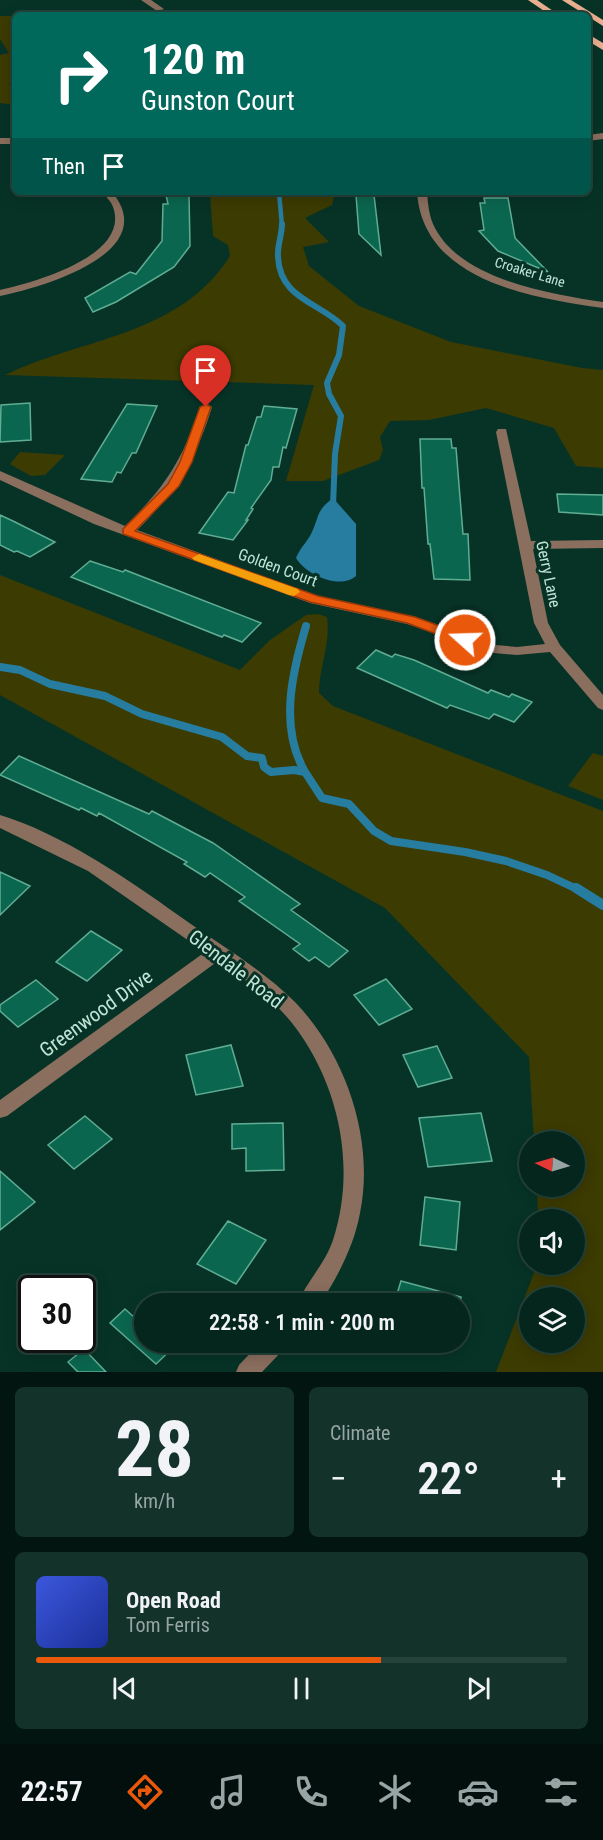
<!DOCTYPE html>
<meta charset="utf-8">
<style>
:root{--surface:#05261d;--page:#13322a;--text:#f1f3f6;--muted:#97a5a4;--line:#26433b;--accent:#ea580c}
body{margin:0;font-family:"Roboto Condensed",sans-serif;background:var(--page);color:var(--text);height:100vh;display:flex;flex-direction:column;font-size:22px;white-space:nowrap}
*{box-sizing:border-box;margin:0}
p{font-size:20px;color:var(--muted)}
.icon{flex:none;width:33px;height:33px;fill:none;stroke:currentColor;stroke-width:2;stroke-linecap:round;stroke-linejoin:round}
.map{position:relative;height:1372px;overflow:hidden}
.side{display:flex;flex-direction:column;gap:15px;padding:15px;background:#031510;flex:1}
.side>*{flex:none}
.banner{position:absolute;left:12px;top:12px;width:579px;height:183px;border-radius:9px;box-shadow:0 3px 15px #0003,0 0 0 2px var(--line);background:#00695c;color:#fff;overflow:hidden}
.needle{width:39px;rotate:275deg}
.controls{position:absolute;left:519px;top:1131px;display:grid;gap:12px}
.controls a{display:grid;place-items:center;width:66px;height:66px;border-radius:50%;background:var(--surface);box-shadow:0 3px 15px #0003,0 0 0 2px var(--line);font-size:30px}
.speed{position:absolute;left:18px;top:1275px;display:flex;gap:12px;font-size:30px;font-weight:700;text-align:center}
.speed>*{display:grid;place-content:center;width:78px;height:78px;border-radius:50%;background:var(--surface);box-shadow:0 3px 15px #0003,0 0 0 2px var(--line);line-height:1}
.speed .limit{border:3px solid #111;border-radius:9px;background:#fff;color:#111}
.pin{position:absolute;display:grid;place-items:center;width:51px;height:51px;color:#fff;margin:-62px -26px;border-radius:50% 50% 50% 0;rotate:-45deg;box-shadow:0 0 6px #0007}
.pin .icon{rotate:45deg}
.me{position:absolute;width:66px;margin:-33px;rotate:290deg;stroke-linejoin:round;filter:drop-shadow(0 0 4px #0008)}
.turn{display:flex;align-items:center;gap:21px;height:126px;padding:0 30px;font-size:27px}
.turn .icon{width:78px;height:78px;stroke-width:2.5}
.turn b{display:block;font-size:42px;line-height:51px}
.then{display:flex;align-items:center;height:57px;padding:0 30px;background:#0003;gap:12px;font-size:22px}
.big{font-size:45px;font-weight:600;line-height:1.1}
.side .tile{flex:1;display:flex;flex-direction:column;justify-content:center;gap:9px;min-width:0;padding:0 21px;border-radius:9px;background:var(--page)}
.side .dial{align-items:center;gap:0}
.dial b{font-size:78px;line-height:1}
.song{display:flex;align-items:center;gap:18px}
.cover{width:72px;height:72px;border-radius:9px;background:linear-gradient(135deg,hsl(230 70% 55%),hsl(230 70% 35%))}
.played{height:6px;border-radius:3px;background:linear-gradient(90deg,var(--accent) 65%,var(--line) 65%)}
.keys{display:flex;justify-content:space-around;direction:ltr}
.heat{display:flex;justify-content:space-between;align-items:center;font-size:33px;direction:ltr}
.side .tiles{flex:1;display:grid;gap:15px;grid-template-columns:1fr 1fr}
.tile:last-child{grid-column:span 2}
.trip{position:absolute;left:134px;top:1293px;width:336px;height:60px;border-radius:30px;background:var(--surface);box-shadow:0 3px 15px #0003,0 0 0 2px var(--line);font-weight:600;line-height:60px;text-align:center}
.tab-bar{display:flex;height:96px;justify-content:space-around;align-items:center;background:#020f0c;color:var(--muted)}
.tab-bar .icon{width:42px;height:42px}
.tab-bar .active{color:var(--accent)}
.tab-bar b{font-size:27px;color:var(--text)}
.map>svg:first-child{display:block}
.green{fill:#3c3b02;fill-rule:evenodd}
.water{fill:#267da0}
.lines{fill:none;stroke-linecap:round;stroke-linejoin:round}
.stream-far3{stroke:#267da0;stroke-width:4.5}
.stream-far2{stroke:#267da0;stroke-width:6}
.stream-far1{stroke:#267da0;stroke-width:8}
.stream{stroke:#267da0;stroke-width:10}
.building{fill:#0b664f;stroke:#60ad93;stroke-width:1.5}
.minor{fill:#8a6e5e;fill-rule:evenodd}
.major{fill:#ebb090;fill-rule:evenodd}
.route{fill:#ea580c;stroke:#983908;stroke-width:1.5}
.slow{fill:#f59e0b}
.labels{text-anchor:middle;stroke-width:6;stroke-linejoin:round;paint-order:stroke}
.far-street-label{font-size:14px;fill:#c0e5d7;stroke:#073327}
.street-label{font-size:16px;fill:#c0e5d7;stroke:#073327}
.near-street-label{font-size:20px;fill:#c0e5d7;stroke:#073327}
</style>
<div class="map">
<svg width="603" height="1372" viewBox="0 0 603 1372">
<rect width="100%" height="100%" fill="#073327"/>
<!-- green -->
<path class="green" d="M0,16h15v52l-6,16 6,3v18l-15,-2v-48l9,-2 -9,-14z
M302,192h33l-3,13 -27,13 24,24 -26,5 6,19 50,40 92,36 131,26 21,2v98l-27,-2 -22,-38 -68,-20 -57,12 -39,1 -10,16 3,13 -4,10 -56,21h-37l28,-96 -309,-10c76,-37 175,-39 225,-119l-2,-11 -15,-9 -3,-42 67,2z
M20,452l45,3 -20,20 -14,1 -21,-12z
M0,575l240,95 30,-30 36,-25 12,-1 9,3c4,26 -8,50 -8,76l14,13 270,105v561h-107l41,-107 37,-1v-44l-36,-1 -1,-32 37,-1v-44l-40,-1 -5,-84 -144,-149 -385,-213zM530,1298h44v44h-44z
M593,753l10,3v44l-35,-14z"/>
<!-- water -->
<path class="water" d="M333,498l23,26v52c-16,14 -50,-1 -60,-18 4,-10 11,-16 15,-24 9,-18 4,-22 22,-36z"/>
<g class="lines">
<!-- stream-far3 -->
<path class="stream-far3" d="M279,192l3,34"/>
<!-- stream-far2 -->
<path class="stream-far2" d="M282,224c0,11 -5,22 -4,33 2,42 41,45 65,69l-4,29 -12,28 2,11 12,22 -6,38 -2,52"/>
<!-- stream-far1 -->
<path class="stream-far1" d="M0,667l20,3 30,14 55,12 37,18 80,23 25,19 15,2 2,9 7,5 23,-2 11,2 17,26 27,6 25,27 17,10 74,11 41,9 41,14 32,15
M305,772c-26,-45 -13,-99 1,-146"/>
<!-- stream -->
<path class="stream" d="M576,888l27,17"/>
</g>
<!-- building -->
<path class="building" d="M189,194l1,52 -16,21 -58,35 -23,10 -8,-14 45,-26 6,2 26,-33 1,-37h5l-2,-9z
M356,195h18l7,60 -22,-21z
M484,198h24l7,40 33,34 -50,-21 -19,-20 5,-1 -4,-27h5z
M30,403l1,37 -31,2 1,-37z
M127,404l30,2 -21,47h-4l-11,20 -4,-1 -5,10 -31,-3z
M264,406l33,3 -11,39 -3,-1 -4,20h-6l-2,13 -20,28 2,1 -7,11h2l-15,20 -34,-7 29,-41 6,1 12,-48h2l9,-28h4z
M420,439h31l1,9h4l7,86h5l2,46 -36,-1 -4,-35h-2l-4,-56h-2z
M557,494l46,1v20l-44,-3z
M0,515l15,7 40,20 -25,15 -13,-6 -3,1 -14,-7z
M90,561l33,11 2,-2 136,53 -19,19 -18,-7 -2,2 -151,-60z
M376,650l16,7 3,-3 19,6 74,33 3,-3 18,7 3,-3 20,8 -18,20 -20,-8 -5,5 -39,-14 -3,3 -90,-40z
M19,756l130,58 3,-3 61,32 87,61 -9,6 57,41 -19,16 -14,-10 -6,4 -16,-12 7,-5 -61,-43 6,-4 -35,-24 -5,4 -21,-13 3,-2 -88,-49 -2,3 -16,-8 -2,2 -79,-35z
M0,872l30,14 -30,29z
M91,931l31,19 -35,31 -31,-19z
M386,979l26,30 -33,16 -25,-30z
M36,980l22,19 -40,28 -18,-16v-6z
M231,1045l12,41 -47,9 -10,-40z
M437,1046l15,32 -34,9 -15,-32z
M481,1113l11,48 -64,6 -9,-49z
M85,1116l27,23 -38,30 -26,-24z
M283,1123l1,47 -38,1v-23l-14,1v-25z
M0,1171l35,31 -35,28z
M425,1197l35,5 -4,48 -36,-5z
M228,1221l38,19 -30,44 -39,-20z
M401,1281l60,16 -1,7h-66z
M125,1309l19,17v16h35l-23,22 -46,-41z
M84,1349l22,23h-28l-10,-10z"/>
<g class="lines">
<!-- minor -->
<path class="minor" d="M141,0h10l13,9 -7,2z
M603,133v6l-15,2v-6z
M0,138h15v6h-15z
M102,192h10c51,61 -72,96 -112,104v-6c32,-7 131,-34 113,-83 -2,-6 -7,-10 -11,-15z
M417,192h10c1,12 2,25 8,36 27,52 116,66 168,74v6c-71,-10 -180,-27 -186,-116z
M206,403l6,4c-16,52 -36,85 -75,123l182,67 97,20 80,28 21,2 28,-3 -11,-21 -38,-191 2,-3h8l25,112 72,-1v8l-70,1 15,74 12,22 43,50v15l-5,-2 -48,-56 -33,3 -23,-2 -87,-29 -97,-21 -216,-79 -94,-44v-9l125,55c39,-37 59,-68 75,-119z
M0,815c60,18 128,64 178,100 39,28 83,53 117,87 51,53 80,138 65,211 -6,33 -22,63 -40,91h-23c10,-23 28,-40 36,-64 24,-73 6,-157 -41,-217 -20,-25 -48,-44 -74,-62l-211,155 -7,2v-18l205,-148 -117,-81 -88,-43z
M261,1342h26l-3,7 -22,23h-26l3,-7z"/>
<!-- major -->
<path class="major" d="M528,0h9l22,15h-9z
M562,0h9l32,20v6z
M588,34l15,9v7l-15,-9z"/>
</g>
<!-- route -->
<path class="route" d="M206,404l5,3 -19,55 -13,24 -44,45 183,65 97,21 55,20 1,3 -1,3h-10l-53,-20 -97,-21 -187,-68v-5l45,-45 12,-22 20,-55z"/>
<!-- slow -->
<path class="slow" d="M199,554l99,35 2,3 -6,4 -5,-1 -95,-35 -2,-2z"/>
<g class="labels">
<!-- far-street labels -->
<g class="far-street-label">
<text transform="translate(530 272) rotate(17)" y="5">Croaker Lane</text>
</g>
<!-- street labels -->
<g class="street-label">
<text transform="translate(278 567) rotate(20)" y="6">Golden Court</text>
<text transform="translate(549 574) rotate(78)" y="6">Gerry Lane</text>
</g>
<!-- near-street labels -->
<g class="near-street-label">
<text transform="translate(236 969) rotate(38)" y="7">Glendale Road</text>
<text transform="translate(96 1013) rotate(-36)" y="7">Greenwood Drive</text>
</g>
</g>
</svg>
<div class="controls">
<a><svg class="needle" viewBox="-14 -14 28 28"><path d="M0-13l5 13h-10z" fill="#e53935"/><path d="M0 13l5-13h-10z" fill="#97a5a4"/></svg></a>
<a><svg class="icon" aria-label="sound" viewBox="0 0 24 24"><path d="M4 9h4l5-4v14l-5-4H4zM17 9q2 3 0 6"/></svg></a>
<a><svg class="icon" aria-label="layers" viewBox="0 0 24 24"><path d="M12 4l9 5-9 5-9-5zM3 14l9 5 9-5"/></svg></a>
</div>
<div class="speed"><div class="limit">30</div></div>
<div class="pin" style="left:206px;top:407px;background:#d93025"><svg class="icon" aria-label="arrive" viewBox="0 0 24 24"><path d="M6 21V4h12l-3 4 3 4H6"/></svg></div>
<svg class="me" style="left:465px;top:640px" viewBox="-20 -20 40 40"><circle r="17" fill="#ea580c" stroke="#fff" stroke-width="3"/><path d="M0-11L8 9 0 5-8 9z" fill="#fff"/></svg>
<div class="trip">22:58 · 1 min · 200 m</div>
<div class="banner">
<div class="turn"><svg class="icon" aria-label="right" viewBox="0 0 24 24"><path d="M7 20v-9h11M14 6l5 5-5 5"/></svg><div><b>120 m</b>Gunston Court</div></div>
<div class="then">Then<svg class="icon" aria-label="arrive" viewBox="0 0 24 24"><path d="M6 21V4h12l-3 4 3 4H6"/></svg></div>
</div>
</div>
<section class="side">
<div class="tiles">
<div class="tile dial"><b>28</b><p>km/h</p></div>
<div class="tile"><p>Climate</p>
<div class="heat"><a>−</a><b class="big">22°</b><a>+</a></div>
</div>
<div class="tile">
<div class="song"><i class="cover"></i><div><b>Open Road</b><p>Tom Ferris</p></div></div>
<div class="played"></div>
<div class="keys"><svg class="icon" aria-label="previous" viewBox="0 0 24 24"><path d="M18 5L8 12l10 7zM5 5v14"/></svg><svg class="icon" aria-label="pause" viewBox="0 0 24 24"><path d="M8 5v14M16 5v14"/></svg><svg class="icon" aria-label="next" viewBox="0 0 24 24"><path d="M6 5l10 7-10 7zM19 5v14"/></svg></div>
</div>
</div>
</section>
<nav class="tab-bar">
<b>22:57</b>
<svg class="icon active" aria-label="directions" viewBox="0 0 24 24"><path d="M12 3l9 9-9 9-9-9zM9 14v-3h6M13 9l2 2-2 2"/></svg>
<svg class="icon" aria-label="music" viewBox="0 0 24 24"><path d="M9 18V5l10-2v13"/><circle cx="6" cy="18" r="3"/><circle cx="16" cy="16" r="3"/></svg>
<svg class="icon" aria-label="phone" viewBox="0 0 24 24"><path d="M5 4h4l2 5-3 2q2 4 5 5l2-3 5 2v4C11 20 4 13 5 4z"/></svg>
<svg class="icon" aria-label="climate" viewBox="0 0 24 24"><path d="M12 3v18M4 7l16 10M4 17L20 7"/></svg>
<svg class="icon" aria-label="car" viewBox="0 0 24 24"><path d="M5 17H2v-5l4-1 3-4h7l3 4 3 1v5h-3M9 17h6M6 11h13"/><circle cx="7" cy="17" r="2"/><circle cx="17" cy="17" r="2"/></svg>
<svg class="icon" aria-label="filters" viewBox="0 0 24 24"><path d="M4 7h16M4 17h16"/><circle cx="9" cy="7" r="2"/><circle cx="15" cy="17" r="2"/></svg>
</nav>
